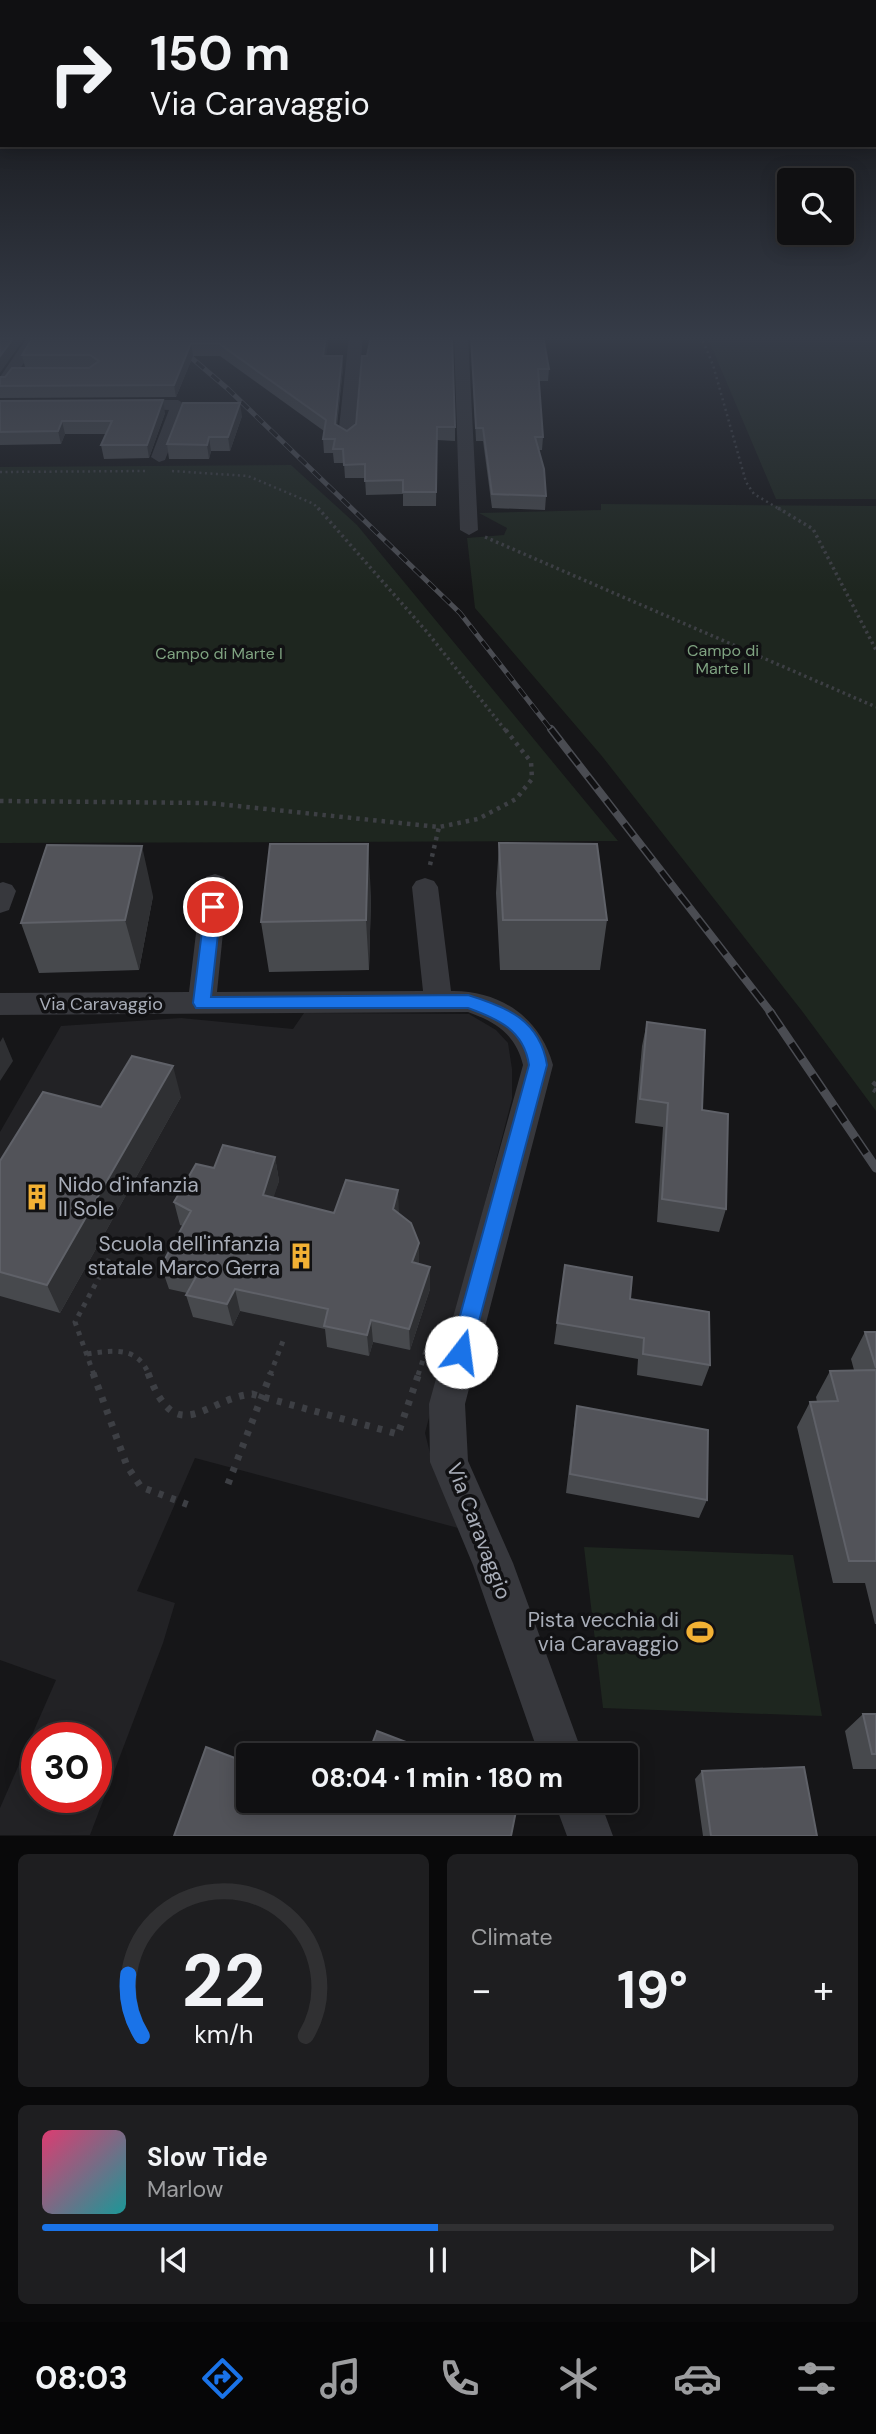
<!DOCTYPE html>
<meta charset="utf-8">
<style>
:root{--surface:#101012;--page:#1e1e20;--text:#f1f3f6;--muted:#9c9d9f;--line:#303032;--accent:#1a73e8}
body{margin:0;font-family:"DM Sans",sans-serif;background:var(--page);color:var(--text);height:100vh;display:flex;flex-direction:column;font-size:26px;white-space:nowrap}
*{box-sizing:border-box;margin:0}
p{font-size:23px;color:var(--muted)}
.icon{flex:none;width:38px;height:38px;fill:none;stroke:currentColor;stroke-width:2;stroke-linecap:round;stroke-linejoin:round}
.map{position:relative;height:1836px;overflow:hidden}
.side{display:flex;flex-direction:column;gap:18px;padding:18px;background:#09090a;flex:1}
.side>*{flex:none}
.guide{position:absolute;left:0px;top:0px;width:877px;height:147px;box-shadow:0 4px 18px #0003,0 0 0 2px var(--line);background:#101012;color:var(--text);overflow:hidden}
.buttons{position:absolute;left:777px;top:168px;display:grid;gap:14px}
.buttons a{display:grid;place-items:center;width:77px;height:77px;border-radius:7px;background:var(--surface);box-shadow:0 4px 18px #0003,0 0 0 2px var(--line);font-size:35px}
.speed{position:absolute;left:21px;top:1722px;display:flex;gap:14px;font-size:35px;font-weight:700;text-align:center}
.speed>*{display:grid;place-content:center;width:91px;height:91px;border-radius:50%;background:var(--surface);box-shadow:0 4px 18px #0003,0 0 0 2px var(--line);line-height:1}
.speed .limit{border:10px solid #d22;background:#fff;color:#111}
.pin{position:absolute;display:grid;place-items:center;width:60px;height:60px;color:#fff;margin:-30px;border:4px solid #fff;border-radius:50%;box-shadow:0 2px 7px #0007}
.me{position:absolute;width:77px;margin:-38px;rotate:15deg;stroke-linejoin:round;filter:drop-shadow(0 0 5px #0008)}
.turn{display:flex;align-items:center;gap:24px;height:147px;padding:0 35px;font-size:32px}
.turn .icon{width:91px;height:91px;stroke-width:2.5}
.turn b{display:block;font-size:49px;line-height:60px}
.big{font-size:52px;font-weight:700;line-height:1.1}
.side .tile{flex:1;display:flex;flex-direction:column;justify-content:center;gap:10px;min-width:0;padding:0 24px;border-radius:10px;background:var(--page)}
.side .dial{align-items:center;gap:0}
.dial svg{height:182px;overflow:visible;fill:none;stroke:var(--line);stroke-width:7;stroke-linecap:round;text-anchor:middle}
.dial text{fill:var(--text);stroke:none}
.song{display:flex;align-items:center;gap:21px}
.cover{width:84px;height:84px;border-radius:10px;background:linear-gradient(135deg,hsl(340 70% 55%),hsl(180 70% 35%))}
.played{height:7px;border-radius:4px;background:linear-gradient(90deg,var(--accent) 50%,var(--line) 50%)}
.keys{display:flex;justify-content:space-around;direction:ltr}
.heat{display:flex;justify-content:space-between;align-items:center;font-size:38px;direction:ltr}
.side .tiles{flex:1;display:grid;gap:18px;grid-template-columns:1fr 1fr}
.tile:last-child{grid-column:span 2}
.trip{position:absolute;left:236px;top:1743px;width:402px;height:70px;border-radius:7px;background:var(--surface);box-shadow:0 4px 18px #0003,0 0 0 2px var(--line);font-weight:700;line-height:70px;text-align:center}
.menu{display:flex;height:112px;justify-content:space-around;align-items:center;background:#060607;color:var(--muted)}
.menu .icon{width:49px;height:49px}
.menu .active{color:var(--accent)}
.menu b{font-size:32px;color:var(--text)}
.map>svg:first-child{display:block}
.built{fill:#222225;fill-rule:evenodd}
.green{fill:#1e261f}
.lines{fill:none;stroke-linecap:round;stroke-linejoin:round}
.path-far4{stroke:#3d3f44;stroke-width:2.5;stroke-dasharray:2 3.5;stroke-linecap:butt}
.path-far3{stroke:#3d3f44;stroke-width:3.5;stroke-dasharray:2.5 3.5;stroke-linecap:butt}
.path-far2{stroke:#3d3f44;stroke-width:4.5;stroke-dasharray:3.5 5;stroke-linecap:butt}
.path-far1{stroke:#3d3f44;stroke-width:5;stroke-dasharray:4.5 6;stroke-linecap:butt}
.path{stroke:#3d3f44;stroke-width:7;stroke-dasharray:5 8;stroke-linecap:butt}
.minor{fill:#37383d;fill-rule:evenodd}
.rail-far2-casing{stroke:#4a4c52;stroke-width:5}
.rail-far1-casing{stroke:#4a4c52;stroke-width:8}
.rail-casing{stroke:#4a4c52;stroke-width:9}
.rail-far2{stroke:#111113;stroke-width:3.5;stroke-dasharray:10;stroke-linecap:butt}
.rail-far1{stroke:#111113;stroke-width:5;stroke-dasharray:15;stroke-linecap:butt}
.rail{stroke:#111113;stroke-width:6;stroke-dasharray:19;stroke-linecap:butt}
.wall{fill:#47494d}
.shaded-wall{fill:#2f3033}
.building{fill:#525359;stroke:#5f6168;stroke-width:2}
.route{fill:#1a73e8;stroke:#114b97;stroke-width:2}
.labels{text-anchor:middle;stroke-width:7;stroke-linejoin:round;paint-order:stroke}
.far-park-label{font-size:16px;fill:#7fa381;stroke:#111113}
.street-label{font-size:18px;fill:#a8adb8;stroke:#111113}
.near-poi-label{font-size:21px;fill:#a8adb8;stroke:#111113;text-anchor:end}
.near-street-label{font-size:21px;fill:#a8adb8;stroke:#111113}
</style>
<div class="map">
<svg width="876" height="1836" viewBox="0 0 876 1836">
<rect width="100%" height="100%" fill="#161618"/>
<!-- built -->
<path class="built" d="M304,1013l165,1 27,16 12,13 4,26v30l-87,334 10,40 27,56 -267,-71 -58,133 38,12 -12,40 -73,192h-90v-27l56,-128 -56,-20v-528l61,-106 120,-8 112,11zM37,1738h59v59h-59z"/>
<!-- green -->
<path class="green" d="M707,336h169v163h-100z
M291,465l66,60 261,316 -618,2v-376z
M601,504l275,2v605l-74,-100 -201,-256 -126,-147 -8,-70 37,-3 3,-7 -28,-15 122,-3z
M584,1547l209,8 29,161 -219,-8z"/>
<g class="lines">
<!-- path-far4 -->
<path class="path-far4" d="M701,336l12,29 33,117 8,12 27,16
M172,471l76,5 66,28 5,6
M0,472l146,-1"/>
<!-- path-far3 -->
<path class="path-far3" d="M318,508l109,124 79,99
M778,508l35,21 63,121
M485,537l391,170"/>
<!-- path-far2 -->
<path class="path-far2" d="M0,801l208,2 231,24 39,-8 38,-20 16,-20 -1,-17 -26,-33
M430,865l9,-38"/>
<!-- path-far1 -->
<path class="path-far1" d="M876,1082l-5,6 5,3
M87,1354c26,-4 51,-8 62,21
M94,1375l-19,-53 34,-63
M270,1375l13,-34
M418,1375l9,-27"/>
<!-- path -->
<path class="path" d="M93,1373l34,93 14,21 48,18
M148,1373c29,77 56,26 104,21l146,40 21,-61
M228,1484l43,-111"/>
<!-- minor -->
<path class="minor" d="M28,336h14l-37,55 -5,1v-15z
M349,336h14l-9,101 -8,5 -8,-5z
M454,336h14l10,194 -9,5 -9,-5z
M128,400h50l8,5 -21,55 -6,2 -8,-5 18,-47 -46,-2 -3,-3z
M215,874l9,3 4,6 -11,109 206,-1 -11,-104 4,-6 9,-3 9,3 4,6 13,104c48,-1 89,26 102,74l-88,339 3,57 45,102 70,192h-44l-66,-190 -43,-103 -1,-58 94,-339c-7,-30 -27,-43 -55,-53l-468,3v-22l189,-1 13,-109 4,-6z
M3,882l9,3 4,6 -7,19 -9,3v-30z
M554,1801h46l13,35h-46z"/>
<!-- rail-far2 casing -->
<g class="rail-far2-casing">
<path id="rail-far2" d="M166,336l62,53 232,224 92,118"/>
</g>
<!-- rail-far1 casing -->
<g class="rail-far1-casing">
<path id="rail-far1" d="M551,729l221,285"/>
</g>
<!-- rail casing -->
<g class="rail-casing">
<path id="rail" d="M770,1012l106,156"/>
</g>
<!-- rail-far2 -->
<use href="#rail-far2" class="rail-far2"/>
<!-- rail-far1 -->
<use href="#rail-far1" class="rail-far1"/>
<!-- rail -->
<use href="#rail" class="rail"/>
</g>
<!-- wall -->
<path class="wall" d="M34,336h295l-3,20h16l1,12 -6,57 10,6 9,-7 99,3v14l-18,-1 -1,66h-33v-12l-37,1 -1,-17h-20l-1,-15h-10l-1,-10h-9l-1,-14 1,-8 -104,-75h-27l-17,41 -176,1v-21l90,-10h-65l-3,-12z
M471,336h72l6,33 -1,12h-9l4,56 -1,13h-3l7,46 -1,14 -53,-2 -9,-67h-7z
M0,401l165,12 -16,45 -45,1 -3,-14 5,-11h-41l-4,10 -61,1z
M242,416l-12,35h-19l-2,8h-40l-2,-15z
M499,843l108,77 -7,50h-100l-4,-77z
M371,895l-2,75 -100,2 -8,-50z
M153,896l-14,74 -100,3 -18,-50z
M647,1022l55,88 24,99 -7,23 -62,-10 6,-95 -28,-4 7,-77z
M181,1097l-121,216 -60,-17v-135l101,-54z
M275,1157l4,24 -6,16 61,16 65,1 20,29v21l11,3v22l-20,61 -37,-8 -4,14 -42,-9 -2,-18 -85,-18 -7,15 -40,-9 -7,-22 1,-2 -18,-4 -8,-23 22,-40 -3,-1 -6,-23 40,-34z
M565,1265l65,34 80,66 -8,21 -65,-11 1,-16 -84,-15z
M865,1332h11v292h-1l-10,-41h-32l-36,-156 13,-25h7l-1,-5 14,-26 24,-1 -3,-11z
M577,1406l130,94 -8,18 -133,-25 8,-67z
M863,1714h13v55h-23l-8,-38z
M702,1771l115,65h-114l-8,-57z"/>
<!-- shaded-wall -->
<path class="shaded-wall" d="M15,336h11l-26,37v-17z
M326,336h3l-5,32 -1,-12z
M191,343l2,13 -17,41 -2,-12z
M342,356l1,12 -8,69v-13z
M163,400l2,13 -16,45 -2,-13z
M240,403l2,13 -12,35 -2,-14z
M62,421l3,13 -4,10 -3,-13z
M209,437l2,14 -2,8 -2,-14z
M368,844l3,51 -2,75 -3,-50z
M142,846l11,50 -14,74 -14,-50z
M3,1037l10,24 -13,20v-39z
M173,1066l8,31 -121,216 -13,-28z
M275,1157l4,24 -12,37 -4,-23z
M398,1190l1,23 -5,19 -1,-23z
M419,1243v23l-7,-4z
M430,1267v22l-20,61 -1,-21z
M235,1289l5,22 -7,15 -6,-22z
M371,1320l2,22 -4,14 -2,-21z"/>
<!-- building -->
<path class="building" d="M0,336h15l-15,20z
M34,336h292l-3,20h19l-7,68 12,7 9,-7 6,-68h5l4,-20h81l3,91h-18l-1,65h-33v-12l-38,1v-17l-21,1 -1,-16h-10l2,-10h-12l3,-19 -108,-77h-27l-17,42 -174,1v-9h5l7,-9h77l10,-7 -9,-6h-68z
M471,336h72l6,33h-11l5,68h-8l9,32 2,27 -54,-2 -9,-66h-7z
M163,400l-16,45h-46l11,-24h-50l-4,10 -58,1v-31z
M183,403h57l-12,34h-19l-2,8 -40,-1z
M499,843l98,1 10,76h-104z
M270,844h98l-2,76 -105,2z
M47,845l95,1 -17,74 -104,3z
M647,1022l58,8 -3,80 26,4 -2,95 -64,-10 6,-96 -28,-4z
M132,1056l41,10 -126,219 -47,-13v-111l43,-69 58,15z
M223,1145l52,12 -12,38 71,18 12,-33 52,10 -5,19 18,14 8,20 -7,19 18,5 -21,62 -38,-9 -4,15 -43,-9 4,-17 -93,-20 -8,15 -41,-9 11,-20 -36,-9 30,-55 -17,-9 22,-38 18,4z
M565,1265l67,12 -2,22 79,13 1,53 -67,-11 1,-16 -87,-15z
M865,1332h11v36z
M876,1370v191h-27l-39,-159 28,-1 -8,-30z
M577,1406l131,24 -1,70 -137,-26z
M863,1714h13v40h-4z
M377,1731l63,24h-72z
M206,1747l42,16v38h101l3,1v-1h166l-7,35h-337z
M804,1767l13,69h-106l-9,-65z"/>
<!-- sky -->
<linearGradient id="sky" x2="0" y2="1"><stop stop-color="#0c0c0d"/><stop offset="0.57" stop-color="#363c48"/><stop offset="1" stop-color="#363c48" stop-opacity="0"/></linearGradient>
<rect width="876" height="593" fill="url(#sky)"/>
<!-- route -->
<path class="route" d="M213,902l8,5 -10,90 257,-2c39,12 72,25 79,70l-78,294 -8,3 -8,-3 -3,-7 79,-287c-5,-35 -31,-46 -61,-57h-272l-3,-5 12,-96z"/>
<!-- icons -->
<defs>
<g id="building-bare" transform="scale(2.1)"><path d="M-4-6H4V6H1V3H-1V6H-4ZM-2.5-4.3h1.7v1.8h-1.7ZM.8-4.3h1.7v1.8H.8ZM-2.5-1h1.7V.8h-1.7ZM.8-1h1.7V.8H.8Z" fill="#f2b134" stroke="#111113" stroke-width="2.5" paint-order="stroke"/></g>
<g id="stadium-bare" transform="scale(2.1)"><path d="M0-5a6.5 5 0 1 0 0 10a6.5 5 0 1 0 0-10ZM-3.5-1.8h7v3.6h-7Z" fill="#f2b134" stroke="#111113" stroke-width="2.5" paint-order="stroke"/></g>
</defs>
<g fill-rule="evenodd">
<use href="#building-bare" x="37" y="1197"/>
<use href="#building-bare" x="301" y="1256"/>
<use href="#stadium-bare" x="700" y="1632"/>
</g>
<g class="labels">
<!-- far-park labels -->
<g class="far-park-label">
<text x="723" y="656">Campo di<tspan x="723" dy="18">Marte II</tspan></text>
<text x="219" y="659">Campo di Marte I</text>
</g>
<!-- street labels -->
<g class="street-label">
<text x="101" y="1010">Via Caravaggio</text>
</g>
<!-- near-poi labels -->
<g class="near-poi-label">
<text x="58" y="1192" text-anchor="start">Nido d'infanzia<tspan x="58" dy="24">Il Sole</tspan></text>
<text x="280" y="1251">Scuola dell'infanzia<tspan x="280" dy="24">statale Marco Gerra</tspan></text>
<text x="679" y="1627">Pista vecchia di<tspan x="679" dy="24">via Caravaggio</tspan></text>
</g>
<!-- near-street labels -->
<g class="near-street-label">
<text transform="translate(479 1531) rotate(69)" y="7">Via Caravaggio</text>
</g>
</g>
</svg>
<div class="buttons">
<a><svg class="icon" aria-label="search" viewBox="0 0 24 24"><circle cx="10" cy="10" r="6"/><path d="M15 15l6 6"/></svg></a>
</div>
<div class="speed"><div class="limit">30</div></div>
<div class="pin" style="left:213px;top:907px;background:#d93025"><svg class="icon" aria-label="arrive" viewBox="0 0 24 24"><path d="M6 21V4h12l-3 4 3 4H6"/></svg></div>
<svg class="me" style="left:461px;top:1352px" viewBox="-20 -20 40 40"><circle r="19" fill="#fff"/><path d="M0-13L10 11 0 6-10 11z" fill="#1a73e8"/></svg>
<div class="trip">08:04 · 1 min · 180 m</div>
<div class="guide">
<div class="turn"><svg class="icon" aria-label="right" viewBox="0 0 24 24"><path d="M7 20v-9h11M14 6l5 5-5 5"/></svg><div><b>150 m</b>Via Caravaggio</div></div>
</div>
</div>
<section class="side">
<div class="tiles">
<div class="tile dial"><svg viewBox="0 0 100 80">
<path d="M14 69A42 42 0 1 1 86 69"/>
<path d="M14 69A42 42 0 0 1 8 42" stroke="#1a73e8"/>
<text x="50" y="56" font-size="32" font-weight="700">22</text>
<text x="50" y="72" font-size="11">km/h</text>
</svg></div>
<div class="tile"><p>Climate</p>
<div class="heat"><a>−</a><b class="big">19°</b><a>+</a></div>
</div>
<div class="tile">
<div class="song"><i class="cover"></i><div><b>Slow Tide</b><p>Marlow</p></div></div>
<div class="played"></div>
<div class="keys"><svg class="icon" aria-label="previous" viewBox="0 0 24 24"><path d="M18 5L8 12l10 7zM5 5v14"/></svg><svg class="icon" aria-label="pause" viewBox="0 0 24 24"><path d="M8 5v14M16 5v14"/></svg><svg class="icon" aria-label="next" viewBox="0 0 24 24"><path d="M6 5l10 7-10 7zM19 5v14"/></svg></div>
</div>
</div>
</section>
<nav class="menu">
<b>08:03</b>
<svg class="icon active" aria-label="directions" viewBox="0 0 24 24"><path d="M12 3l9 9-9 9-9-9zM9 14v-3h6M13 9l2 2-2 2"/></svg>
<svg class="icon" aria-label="music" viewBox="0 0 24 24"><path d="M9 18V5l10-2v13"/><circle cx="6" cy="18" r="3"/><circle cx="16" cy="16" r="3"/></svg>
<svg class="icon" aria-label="phone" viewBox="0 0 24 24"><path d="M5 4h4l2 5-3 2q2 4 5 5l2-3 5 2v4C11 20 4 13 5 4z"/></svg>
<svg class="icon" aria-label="climate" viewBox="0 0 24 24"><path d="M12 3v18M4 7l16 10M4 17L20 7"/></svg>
<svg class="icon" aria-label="car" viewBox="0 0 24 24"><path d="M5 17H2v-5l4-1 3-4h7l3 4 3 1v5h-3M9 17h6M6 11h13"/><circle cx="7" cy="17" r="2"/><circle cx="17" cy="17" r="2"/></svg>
<svg class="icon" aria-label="filters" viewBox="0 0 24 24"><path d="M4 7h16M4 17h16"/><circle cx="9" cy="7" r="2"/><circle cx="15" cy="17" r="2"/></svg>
</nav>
